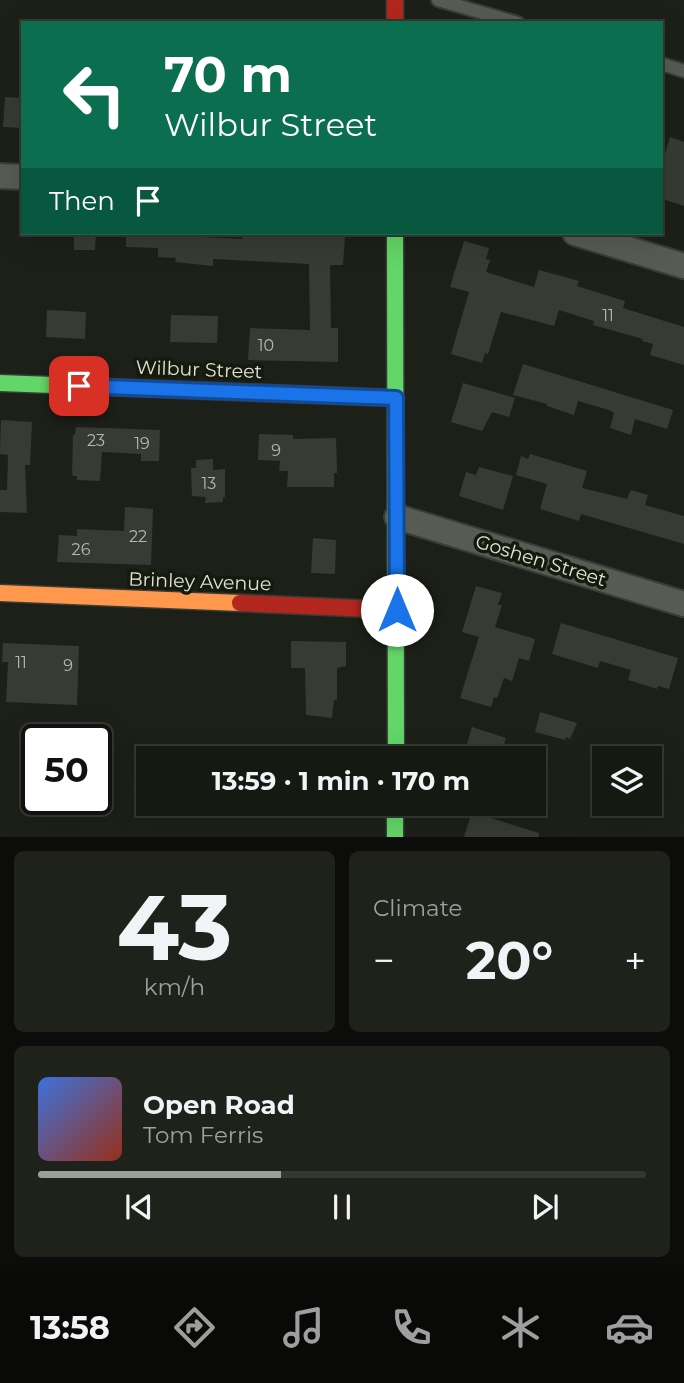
<!DOCTYPE html>
<meta charset="utf-8">
<style>
:root{--surface:#161812;--page:#1f211b;--text:#f1f3f6;--muted:#9ea09f;--line:#353732;--accent:#9c9f95}
body{margin:0;font-family:Montserrat,sans-serif;background:var(--page);color:var(--text);height:100vh;display:flex;flex-direction:column;font-size:26px;white-space:nowrap}
*{box-sizing:border-box;margin:0}
p{font-size:23px;color:var(--muted)}
.icon{flex:none;width:38px;height:38px;fill:none;stroke:currentColor;stroke-width:2;stroke-linecap:round;stroke-linejoin:round}
.map{position:relative;height:837px;overflow:hidden}
.drawer{display:flex;flex-direction:column;gap:14px;padding:14px;background:#0c0d0a;flex:1}
.drawer>*{flex:none}
.banner{position:absolute;left:21px;top:21px;width:642px;height:214px;border-radius:0px;box-shadow:0 7px 28px #0002,0 0 0 2px var(--line);background:#0b6e4f;color:#fff;overflow:hidden}
.tools{position:absolute;left:592px;top:746px;display:grid;gap:14px}
.tools a{display:grid;place-items:center;width:70px;height:70px;border-radius:0px;background:var(--surface);box-shadow:0 7px 28px #0002,0 0 0 2px var(--line);font-size:35px}
.speed{position:absolute;left:21px;top:724px;display:flex;gap:14px;font-size:35px;font-weight:700;text-align:center}
.speed>*{display:grid;place-content:center;width:91px;height:91px;border-radius:50%;background:var(--surface);box-shadow:0 7px 28px #0002,0 0 0 2px var(--line);line-height:1}
.speed .limit{border:4px solid #111;border-radius:10px;background:#fff;color:#111}
.pin{position:absolute;display:grid;place-items:center;width:60px;height:60px;color:#fff;margin:-30px;border-radius:14px;box-shadow:0 4px 10px #0006}
.me{position:absolute;width:77px;margin:-38px;rotate:0deg;stroke-linejoin:round;filter:drop-shadow(0 0 5px #0008)}
.turn{display:flex;align-items:center;gap:24px;height:147px;padding:0 28px;font-size:32px}
.turn .icon{width:91px;height:91px;stroke-width:2.5}
.turn b{display:block;font-size:49px;line-height:60px}
.then{display:flex;align-items:center;height:66px;padding:0 28px;background:#0003;gap:14px;font-size:26px}
.big{font-size:52px;font-weight:700;line-height:1.1}
.drawer .widget{flex:1;display:flex;flex-direction:column;justify-content:center;gap:10px;min-width:0;padding:0 24px;border-radius:10px;background:var(--page)}
.drawer .dial{align-items:center;gap:0}
.dial b{font-size:91px;line-height:1}
.song{display:flex;align-items:center;gap:21px}
.cover{width:84px;height:84px;border-radius:10px;background:linear-gradient(135deg,hsl(220 70% 55%),hsl(10 70% 35%))}
.played{height:7px;border-radius:4px;background:linear-gradient(90deg,var(--accent) 40%,var(--line) 40%)}
.keys{display:flex;justify-content:space-around;direction:ltr}
.heat{display:flex;justify-content:space-between;align-items:center;font-size:38px;direction:ltr}
.drawer .tiles{flex:1;display:grid;gap:14px;grid-template-columns:1fr 1fr}
.widget:last-child{grid-column:span 2}
.trip{position:absolute;left:136px;top:746px;width:410px;height:70px;border-radius:0px;background:var(--surface);box-shadow:0 7px 28px #0002,0 0 0 2px var(--line);font-weight:700;line-height:70px;text-align:center}
.tab-bar{display:flex;height:112px;justify-content:space-around;align-items:center;background:#090a07;color:var(--muted)}
.tab-bar .icon{width:49px;height:49px}
.tab-bar .selected{color:var(--accent)}
.tab-bar b{font-size:32px;color:var(--text)}
.map>svg:first-child{display:block}
.building{fill:#383b34}
.lines{fill:none;stroke-linecap:round;stroke-linejoin:round}
.lane-casing{stroke:#3a3d37;stroke-width:16}
.street-casing{stroke:#3a3d37;stroke-width:28}
.fast-casing{stroke:#3a3d37;stroke-width:19}
.slow-casing{stroke:#3a3d37;stroke-width:19}
.jam-casing{stroke:#3a3d37;stroke-width:19}
.lane{stroke:#585a54;stroke-width:12}
.street{stroke:#585a54;stroke-width:24}
.fast{stroke:#63d668;stroke-width:16}
.slow{stroke:#ff974d;stroke-width:16}
.jam{stroke:#b3261e;stroke-width:16}
.route-casing{stroke:#114b97;stroke-width:18}
.route{stroke:#1a73e8;stroke-width:12}
.labels{text-anchor:middle;stroke-width:7;stroke-linejoin:round;paint-order:stroke}
.number-label{font-size:16px;fill:#b6b9b0}
.street-label{font-size:19px;fill:#e0e3d9;stroke:#151a0c}
</style>
<div class="map">
<svg width="684" height="837" viewBox="0 0 684 837">
<rect width="100%" height="100%" fill="#1d2018"/>
<!-- building -->
<path class="building" d="M5,97l18,1v30l-20,-1z
M670,137l14,5v64l-22,-7v-35z
M74,233h22l-1,17h-21z
M126,233h53v3l63,3v-6h46l57,4 -2,28h-13l1,63h7v34l-90,-2 2,-32 60,2 -1,-66 -93,-5h-3v7l-38,-4 1,-4 -18,-1v-9l-32,-1z
M464,241l25,7 -3,11 4,1 -4,12 48,15 5,-17 40,11 -2,5 48,15 -2,7 61,19v38l-34,-10 3,-11 -11,-3 1,-2 -50,-14 1,-4 -35,-11 -5,16 -53,-14 -13,42 -3,-1 -3,10 -31,-9 18,-62 -19,-5z
M47,310l39,2 -1,27 -39,-2z
M171,315l47,1 -1,27 -47,-1z
M523,364l150,46 -6,19 -32,-10 -4,16 -21,-7 4,-15 -5,-3 -31,-9 -4,14 -27,-9v-2l-34,-9z
M463,383l52,15 -6,19 -17,-5 -10,19 -31,-9z
M1,420l31,2 -2,43h-5l2,48 -27,-1v-22h7l1,-35 -8,-1z
M76,427l84,3 -1,31h-18v-7l-39,-2 -2,29 -23,-1v-4h-4l-1,-3 1,-38h2z
M259,434l34,1v4l43,-1 1,35h-3v14h-47l1,-16h-9l1,-10 -22,-1z
M530,454l57,17 -5,17 45,11 4,-9 17,5 -3,10 39,11v28l-103,-30 -2,7 -39,-12 7,-25 -31,-9 5,-19 7,3z
M213,459v11l12,-1v28h-2v5l-18,1 1,-6 -14,-1 -1,-28h5v-8z
M479,467l34,9 -10,34 -44,-14 7,-24 10,3z
M125,507l28,2 -2,56 -94,-3 2,-27 18,1v-7l47,2z
M313,538l23,2 -1,34 -24,-1z
M476,586l26,7 -4,12h4l-7,22 40,12 -6,22 -10,-3 -7,23 -8,-3 -7,20 -3,-1 -3,10 -31,-9 19,-61 -17,-5z
M561,623l117,35 -9,31 -11,-3 -1,3 -29,-9 3,-10 -31,-9 -2,7 -46,-14z
M291,641l55,1v24l-9,2v32h-3l-2,18 -26,-3 -1,-47h-14z
M3,643l76,3 -2,59 -71,-3 2,-40h-6z
M540,712l37,11 -7,16 -4,-2 -1,3 -30,-8z
M472,727l34,11 -6,20h-37z
M471,815l10,3v-3l58,18v4h-75z"/>
<g class="lines">
<!-- lane casing -->
<g class="lane-casing">
<path id="lane" d="M438,0l80,23
M662,64l22,7"/>
</g>
<!-- street casing -->
<g class="street-casing">
<path id="street" d="M0,176l23,1
M575,233l109,33
M397,517l287,87"/>
</g>
<!-- fast casing -->
<g class="fast-casing">
<path id="fast" d="M395,233l1,525
M0,383l396,15
M395,803v34"/>
</g>
<!-- slow casing -->
<g class="slow-casing">
<path id="slow" d="M0,593l240,10"/>
</g>
<!-- jam casing -->
<g class="jam-casing">
<path id="jam" d="M395,0v23
M240,603l157,7"/>
</g>
<!-- lane -->
<use href="#lane" class="lane"/>
<!-- street -->
<use href="#street" class="street"/>
<!-- fast -->
<use href="#fast" class="fast"/>
<!-- slow -->
<use href="#slow" class="slow"/>
<!-- jam -->
<use href="#jam" class="jam"/>
</g>
<g class="lines">
<!-- route casing -->
<g class="route-casing">
<path id="route" d="M79,386l317,12 1,212"/>
</g>
<!-- route -->
<use href="#route" class="route"/>
</g>
<g class="labels">
<!-- number labels -->
<g class="number-label">
<text x="608" y="321">11</text>
<text x="266" y="351">10</text>
<text x="96" y="446">23</text>
<text x="142" y="449">19</text>
<text x="276" y="456">9</text>
<text x="209" y="489">13</text>
<text x="138" y="542">22</text>
<text x="81" y="555">26</text>
<text x="21" y="668">11</text>
<text x="68" y="671">9</text>
</g>
<!-- street labels -->
<g class="street-label">
<text transform="translate(199 369) rotate(2)" y="7">Wilbur Street</text>
<text transform="translate(541 560) rotate(17)" y="7">Goshen Street</text>
<text transform="translate(200 581) rotate(2)" y="7">Brinley Avenue</text>
</g>
</g>
</svg>
<div class="tools">
<a><svg class="icon" aria-label="layers" viewBox="0 0 24 24"><path d="M12 4l9 5-9 5-9-5zM3 14l9 5 9-5"/></svg></a>
</div>
<div class="speed"><div class="limit">50</div></div>
<div class="pin" style="left:79px;top:386px;background:#d93025"><svg class="icon" aria-label="arrive" viewBox="0 0 24 24"><path d="M6 21V4h12l-3 4 3 4H6"/></svg></div>
<svg class="me" style="left:397px;top:610px" viewBox="-20 -20 40 40"><circle r="19" fill="#fff"/><path d="M0-13L10 11 0 6-10 11z" fill="#1a73e8"/></svg>
<div class="trip">13:59 · 1 min · 170 m</div>
<div class="banner">
<div class="turn"><svg class="icon" aria-label="left" viewBox="0 0 24 24"><path d="M17 20v-9H6M10 6l-5 5 5 5"/></svg><div><b>70 m</b>Wilbur Street</div></div>
<div class="then">Then<svg class="icon" aria-label="arrive" viewBox="0 0 24 24"><path d="M6 21V4h12l-3 4 3 4H6"/></svg></div>
</div>
</div>
<section class="drawer">
<div class="tiles">
<div class="widget dial"><b>43</b><p>km/h</p></div>
<div class="widget"><p>Climate</p>
<div class="heat"><a>−</a><b class="big">20°</b><a>+</a></div>
</div>
<div class="widget">
<div class="song"><i class="cover"></i><div><b>Open Road</b><p>Tom Ferris</p></div></div>
<div class="played"></div>
<div class="keys"><svg class="icon" aria-label="previous" viewBox="0 0 24 24"><path d="M18 5L8 12l10 7zM5 5v14"/></svg><svg class="icon" aria-label="pause" viewBox="0 0 24 24"><path d="M8 5v14M16 5v14"/></svg><svg class="icon" aria-label="next" viewBox="0 0 24 24"><path d="M6 5l10 7-10 7zM19 5v14"/></svg></div>
</div>
</div>
</section>
<nav class="tab-bar">
<b>13:58</b>
<svg class="icon selected" aria-label="directions" viewBox="0 0 24 24"><path d="M12 3l9 9-9 9-9-9zM9 14v-3h6M13 9l2 2-2 2"/></svg>
<svg class="icon" aria-label="music" viewBox="0 0 24 24"><path d="M9 18V5l10-2v13"/><circle cx="6" cy="18" r="3"/><circle cx="16" cy="16" r="3"/></svg>
<svg class="icon" aria-label="phone" viewBox="0 0 24 24"><path d="M5 4h4l2 5-3 2q2 4 5 5l2-3 5 2v4C11 20 4 13 5 4z"/></svg>
<svg class="icon" aria-label="climate" viewBox="0 0 24 24"><path d="M12 3v18M4 7l16 10M4 17L20 7"/></svg>
<svg class="icon" aria-label="car" viewBox="0 0 24 24"><path d="M5 17H2v-5l4-1 3-4h7l3 4 3 1v5h-3M9 17h6M6 11h13"/><circle cx="7" cy="17" r="2"/><circle cx="17" cy="17" r="2"/></svg>
</nav>
